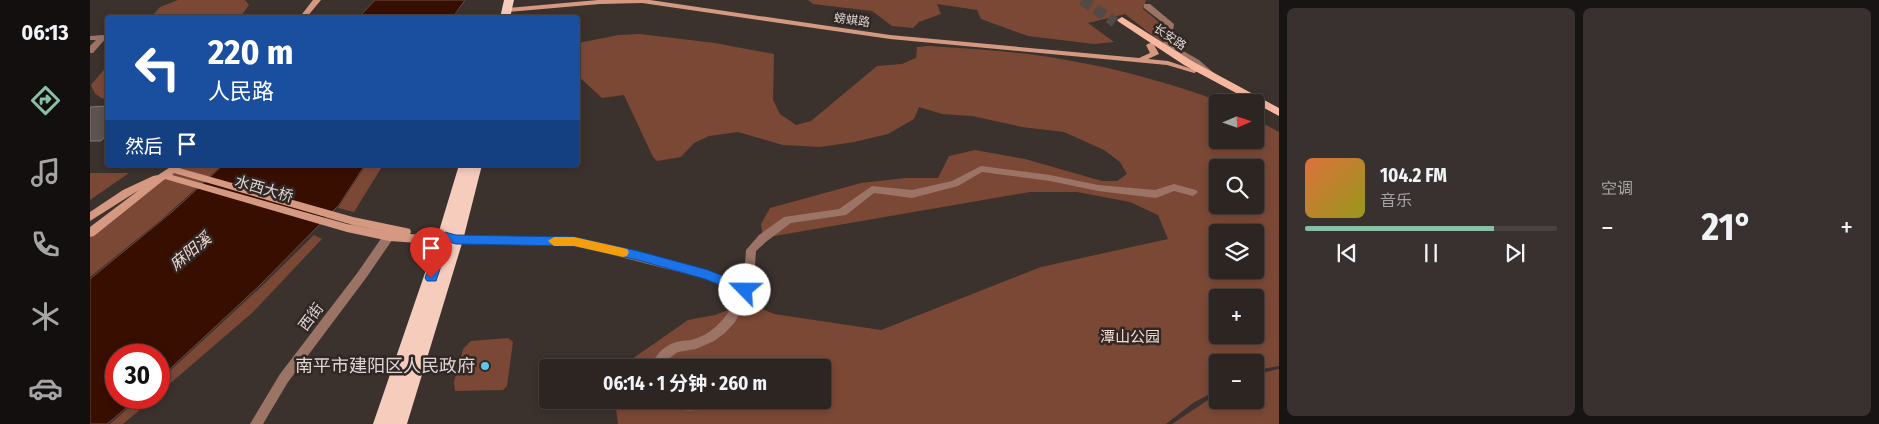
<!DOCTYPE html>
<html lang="zh">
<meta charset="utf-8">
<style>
:root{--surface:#2c2522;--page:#38312f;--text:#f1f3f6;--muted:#a6a5a5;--line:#484240;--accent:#8abfa5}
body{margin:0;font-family:"Fira Sans Condensed","Noto Sans SC",sans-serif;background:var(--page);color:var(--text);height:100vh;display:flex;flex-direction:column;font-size:19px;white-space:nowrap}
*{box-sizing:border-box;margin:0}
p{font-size:16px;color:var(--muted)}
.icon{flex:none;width:28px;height:28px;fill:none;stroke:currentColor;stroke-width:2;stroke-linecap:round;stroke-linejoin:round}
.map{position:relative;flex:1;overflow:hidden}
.sheet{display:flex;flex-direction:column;gap:8px;padding:8px;background:#181413;width:600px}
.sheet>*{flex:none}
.top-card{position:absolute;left:15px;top:15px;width:475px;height:152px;border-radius:5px;box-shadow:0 2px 8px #0003,0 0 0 1px var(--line);background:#1a4fa0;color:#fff;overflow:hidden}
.needle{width:32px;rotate:88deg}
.tools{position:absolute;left:1119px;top:94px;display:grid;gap:10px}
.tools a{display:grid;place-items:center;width:55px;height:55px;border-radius:5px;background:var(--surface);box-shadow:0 2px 8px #0003,0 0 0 1px var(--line);font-size:25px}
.speed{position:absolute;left:15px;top:344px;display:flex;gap:10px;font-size:25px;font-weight:700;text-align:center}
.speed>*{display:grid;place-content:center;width:65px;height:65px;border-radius:50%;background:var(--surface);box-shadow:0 2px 8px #0003,0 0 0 1px var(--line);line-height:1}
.speed .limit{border:8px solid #d22;background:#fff;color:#111}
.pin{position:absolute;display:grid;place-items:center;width:42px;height:42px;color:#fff;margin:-51px -21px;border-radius:50% 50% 50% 0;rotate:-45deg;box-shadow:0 0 5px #0007}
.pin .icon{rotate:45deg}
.me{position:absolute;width:55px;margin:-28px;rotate:293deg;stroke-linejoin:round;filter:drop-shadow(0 0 4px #0008)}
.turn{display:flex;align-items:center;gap:18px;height:105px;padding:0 20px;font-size:22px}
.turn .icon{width:65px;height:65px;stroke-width:2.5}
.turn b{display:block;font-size:35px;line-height:42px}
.then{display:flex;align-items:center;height:48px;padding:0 20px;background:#0003;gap:10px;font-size:19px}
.big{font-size:38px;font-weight:700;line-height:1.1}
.sheet .card{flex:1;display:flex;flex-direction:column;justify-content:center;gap:8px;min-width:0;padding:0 18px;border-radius:8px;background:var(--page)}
.song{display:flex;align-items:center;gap:15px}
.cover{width:60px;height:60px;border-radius:8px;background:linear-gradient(135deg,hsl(20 70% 55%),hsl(60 70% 35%))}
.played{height:5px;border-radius:2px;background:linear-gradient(90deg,var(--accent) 75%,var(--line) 75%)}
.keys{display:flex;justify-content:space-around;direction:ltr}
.heat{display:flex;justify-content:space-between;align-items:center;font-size:28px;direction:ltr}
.sheet .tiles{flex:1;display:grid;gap:8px;grid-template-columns:repeat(2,1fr)}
.trip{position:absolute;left:449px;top:359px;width:292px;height:50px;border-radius:5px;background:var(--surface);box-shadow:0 2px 8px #0003,0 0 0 1px var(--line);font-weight:700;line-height:50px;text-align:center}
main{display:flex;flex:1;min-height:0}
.tabs{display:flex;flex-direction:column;width:90px;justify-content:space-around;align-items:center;background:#120f0e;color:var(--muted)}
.tabs .icon{width:35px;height:35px}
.tabs .on{color:var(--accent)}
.tabs b{font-size:22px;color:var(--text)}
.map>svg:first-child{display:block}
.green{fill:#7b4836;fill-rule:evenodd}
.water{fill:#380e00;stroke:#6a4a40}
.building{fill:#5d524e;stroke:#827672}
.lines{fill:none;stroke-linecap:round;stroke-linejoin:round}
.primary-tunnel{stroke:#534a46;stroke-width:11;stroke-dasharray:11 5;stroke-linecap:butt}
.minor{fill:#9b7466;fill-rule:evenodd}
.tertiary{fill:#9b7466;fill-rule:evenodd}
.secondary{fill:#d59881;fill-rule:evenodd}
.primary{fill:#f7b8a0;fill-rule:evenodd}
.trunk{fill:#f6ccbd;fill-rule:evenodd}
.route{fill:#1a73e8;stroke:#114b97}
.slow{fill:#f59e0b}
.poi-dot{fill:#5cc7e8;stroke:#312724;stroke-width:2}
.labels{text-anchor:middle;stroke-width:5;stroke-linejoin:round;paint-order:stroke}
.far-street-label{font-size:12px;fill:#ded7d5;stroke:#312724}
.street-label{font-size:15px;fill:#ded7d5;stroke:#312724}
.park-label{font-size:15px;fill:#f5dcd3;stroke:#312724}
.water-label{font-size:16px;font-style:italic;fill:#eed6cd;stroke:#312724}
.near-poi-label{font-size:18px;fill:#ded7d5;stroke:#312724;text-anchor:end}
</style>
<main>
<nav class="tabs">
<b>06:13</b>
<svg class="icon on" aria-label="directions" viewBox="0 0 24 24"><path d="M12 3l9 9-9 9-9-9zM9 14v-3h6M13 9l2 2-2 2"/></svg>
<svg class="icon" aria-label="music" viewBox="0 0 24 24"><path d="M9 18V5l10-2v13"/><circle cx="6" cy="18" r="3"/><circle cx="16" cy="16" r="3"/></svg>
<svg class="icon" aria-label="phone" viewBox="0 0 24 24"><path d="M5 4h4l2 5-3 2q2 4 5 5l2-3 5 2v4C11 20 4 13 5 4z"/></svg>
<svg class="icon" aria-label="climate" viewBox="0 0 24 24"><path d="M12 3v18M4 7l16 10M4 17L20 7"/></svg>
<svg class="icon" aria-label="car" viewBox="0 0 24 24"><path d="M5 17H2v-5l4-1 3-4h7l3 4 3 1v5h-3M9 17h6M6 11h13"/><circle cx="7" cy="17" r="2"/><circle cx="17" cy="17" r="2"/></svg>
</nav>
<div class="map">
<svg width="1189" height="424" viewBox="0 0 1189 424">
<rect width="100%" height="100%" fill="#3b312d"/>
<!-- green -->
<path class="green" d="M88,0h67l4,5 -9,12h-89l9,-10z
M718,0h338l-3,9c11,9 25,17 20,32l2,4 -40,-31 -37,9 26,19 -20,2 -66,-8 -47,-17 -4,-9 -40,-6 4,10 -22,8 -6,6 -21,-2 -20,-15 -59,-7z
M550,34l75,9 59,11 -1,46 7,14 16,11 15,-4 66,-55 25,-2 14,-6 1,-11 12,-1c42,3 85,5 126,12 56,9 114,24 166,44h-3v38h37v-21l24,13v234l-24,4v-8h-37l-1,28 -24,13 -27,21h-548l-2,-16 2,-8h204v-32l-194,-1 4,-8 56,-39 27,-5 32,-12 27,11 107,16 160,-63 127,-28 -10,-24 -28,-13 -53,-10h-47l-267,46 -2,-14 9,-16 91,-25 45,-5h32l11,-22 26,-6 50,9 77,22h15l10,-7 -7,-12 -16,-12 -40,-18 -42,-5 -50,-11 -30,-2 -23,-7 -5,12 -26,15 -34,8 -34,5 -37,-2 -45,-13 -29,4 -15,7 -13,14 -24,4 -4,-4 -29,-62 -22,3 -24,-22v-33l41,-8zM1128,168h37v37h-37zM1128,232h37v38h-37zM1128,298h37v37h-37z
M17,66v34c-9,-3 -13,-6 -16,-15z
M88,165h44l-60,54 -72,58v-40z
M276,165h17l-29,47 -16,-4z
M0,173h39l-39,27z
M224,235l8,4 -70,74 -93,80v-12l103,-95z
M418,338l5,4 -6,44 -4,4 -48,1 -1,-9 9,-33 8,-8z
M1189,369v55h-107l45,-30 1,6h37v-26z
M50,398h14l-31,26h-13z"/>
<!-- water -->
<path class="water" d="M285,0h90l-12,17h-94z
M133,165h142l-26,40 -81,82 -99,92v-24h-43v43h22l-31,26h-17v-145l82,-67z"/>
<!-- building -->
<path class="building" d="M18,106v27l-7,8h-11v-34z"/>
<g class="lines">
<!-- primary-tunnel -->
<path class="primary-tunnel" d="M992,0l33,22"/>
<!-- minor -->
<path class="minor" d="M1054,4h6l24,20 -3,20 28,16 16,14v4h-6l-16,-14 -29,-17 -1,-2 3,-20 -22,-17z
M891,166l69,9 48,10 57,5 19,-6 22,6 2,2 -5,4 -19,-5 -18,7 -58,-7 -48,-10 -68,-9 -24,14 -46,12 -38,-5 -28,22 -55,8 -24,18 -11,10 -2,28 -4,14 -15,29 -10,11 -11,8 -18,8 -18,3 -10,7 -6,9h-12c6,-15 16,-25 32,-27 4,-1 8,0 12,-2 22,-6 37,-27 45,-47l-33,-13 -132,-34 -118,-1 -4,-1 -1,-3 1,-3 4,-1 118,1 134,34 33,13 4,-20 1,-14 13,-15 25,-18 55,-8 33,-23 40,4 40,-9z
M303,226l4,1 1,3 -1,3 -31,45 -78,104 -25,42h-13l30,-50 78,-102 31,-45z
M702,358l4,1 2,4 -3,5h-15l2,-4z
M569,400h63l-2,4c-20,8 -39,9 -59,0z"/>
<!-- tertiary -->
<path class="tertiary" d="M13,35l4,2 -14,16h-3v-7l6,-6h-6v-4z"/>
<!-- secondary -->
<path class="secondary" d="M223,0h8l-15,18h-7z
M508,0h52l240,35 249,23 11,-5 -4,-8 4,-2h3l6,11 -11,5 20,2 30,10 -4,2 -27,-8 -277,-26 -248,-36 -42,1 -93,8 -4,-2 4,-2z
M82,166l181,51 53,11 4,1 1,3 -1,2 38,3 4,1 1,3 -1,3 -4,1 -59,-4 -42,-9 -182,-53 -71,57 -4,1v-10l49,-37 -49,31v-9l33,-22 30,-14 5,-1zM84,173l179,52 41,8 -47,-9 -175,-49z"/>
<!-- primary -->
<path class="primary" d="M1032,17l70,44 87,47v8l-95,-51 -65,-43 -2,-2z"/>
<!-- trunk -->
<path class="trunk" d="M414,0h10l-4,18h-10z
M369,165h23l-19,75 -56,184h-34l63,-183z"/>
</g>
<!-- route -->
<path class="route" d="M355,232l11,3 118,2 64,14 70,19 42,17 2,3 -2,4 -5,1 -40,-16 -67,-19 -64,-14 -118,-2 -7,-2 -13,39h-9l-2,-3 14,-42z"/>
<!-- slow -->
<path class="slow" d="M464,237h20l49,11 4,1 2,3 -2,4 -4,1 -49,-11h-20l-6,-5z"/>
<!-- markers -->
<circle class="poi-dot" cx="395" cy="366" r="5"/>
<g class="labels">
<!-- far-street labels -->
<g class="far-street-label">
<text transform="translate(762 20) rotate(8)" y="4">螃蜞路</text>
<text transform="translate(1080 37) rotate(34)" y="4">长安路</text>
</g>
<!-- street labels -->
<g class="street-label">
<text transform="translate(174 189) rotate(16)" y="5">水西大桥</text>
<text transform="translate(221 317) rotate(-53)" y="5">西街</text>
</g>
<!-- park labels -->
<g class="park-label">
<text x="1040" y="342">潭山公园</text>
</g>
<!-- water labels -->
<g class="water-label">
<text transform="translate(100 251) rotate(-40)" y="6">麻阳溪</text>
</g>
<!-- near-poi labels -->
<g class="near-poi-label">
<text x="385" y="372">南平市建阳区人民政府</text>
</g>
</g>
</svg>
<div class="tools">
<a><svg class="needle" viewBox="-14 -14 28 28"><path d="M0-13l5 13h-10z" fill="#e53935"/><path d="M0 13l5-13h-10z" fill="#a6a5a5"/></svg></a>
<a><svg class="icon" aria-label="search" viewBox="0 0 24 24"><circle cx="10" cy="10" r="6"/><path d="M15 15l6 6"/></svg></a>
<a><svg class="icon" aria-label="layers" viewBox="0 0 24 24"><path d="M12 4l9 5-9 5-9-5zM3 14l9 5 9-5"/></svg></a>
<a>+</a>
<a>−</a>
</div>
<div class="speed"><div class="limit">30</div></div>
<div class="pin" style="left:341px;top:278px;background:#d93025"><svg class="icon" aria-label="arrive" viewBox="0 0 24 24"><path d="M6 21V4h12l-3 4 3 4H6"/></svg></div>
<svg class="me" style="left:655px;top:290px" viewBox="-20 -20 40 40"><circle r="19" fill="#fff"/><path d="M0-13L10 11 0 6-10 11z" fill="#1a73e8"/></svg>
<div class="trip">06:14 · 1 分钟 · 260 m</div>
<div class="top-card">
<div class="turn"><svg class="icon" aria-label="left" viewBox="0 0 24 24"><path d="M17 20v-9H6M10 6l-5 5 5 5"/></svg><div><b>220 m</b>人民路</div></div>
<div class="then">然后<svg class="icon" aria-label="arrive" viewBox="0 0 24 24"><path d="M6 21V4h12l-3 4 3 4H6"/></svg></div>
</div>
</div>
<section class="sheet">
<div class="tiles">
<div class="card">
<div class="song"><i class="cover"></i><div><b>104.2 FM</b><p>音乐</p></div></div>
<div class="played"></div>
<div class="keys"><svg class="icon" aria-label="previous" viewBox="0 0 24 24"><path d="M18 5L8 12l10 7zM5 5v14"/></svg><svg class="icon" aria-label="pause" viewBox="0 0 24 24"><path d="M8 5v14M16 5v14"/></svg><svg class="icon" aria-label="next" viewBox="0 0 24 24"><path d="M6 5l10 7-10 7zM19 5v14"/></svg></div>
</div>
<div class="card"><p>空调</p>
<div class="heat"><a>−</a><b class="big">21°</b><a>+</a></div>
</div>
</div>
</section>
</main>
